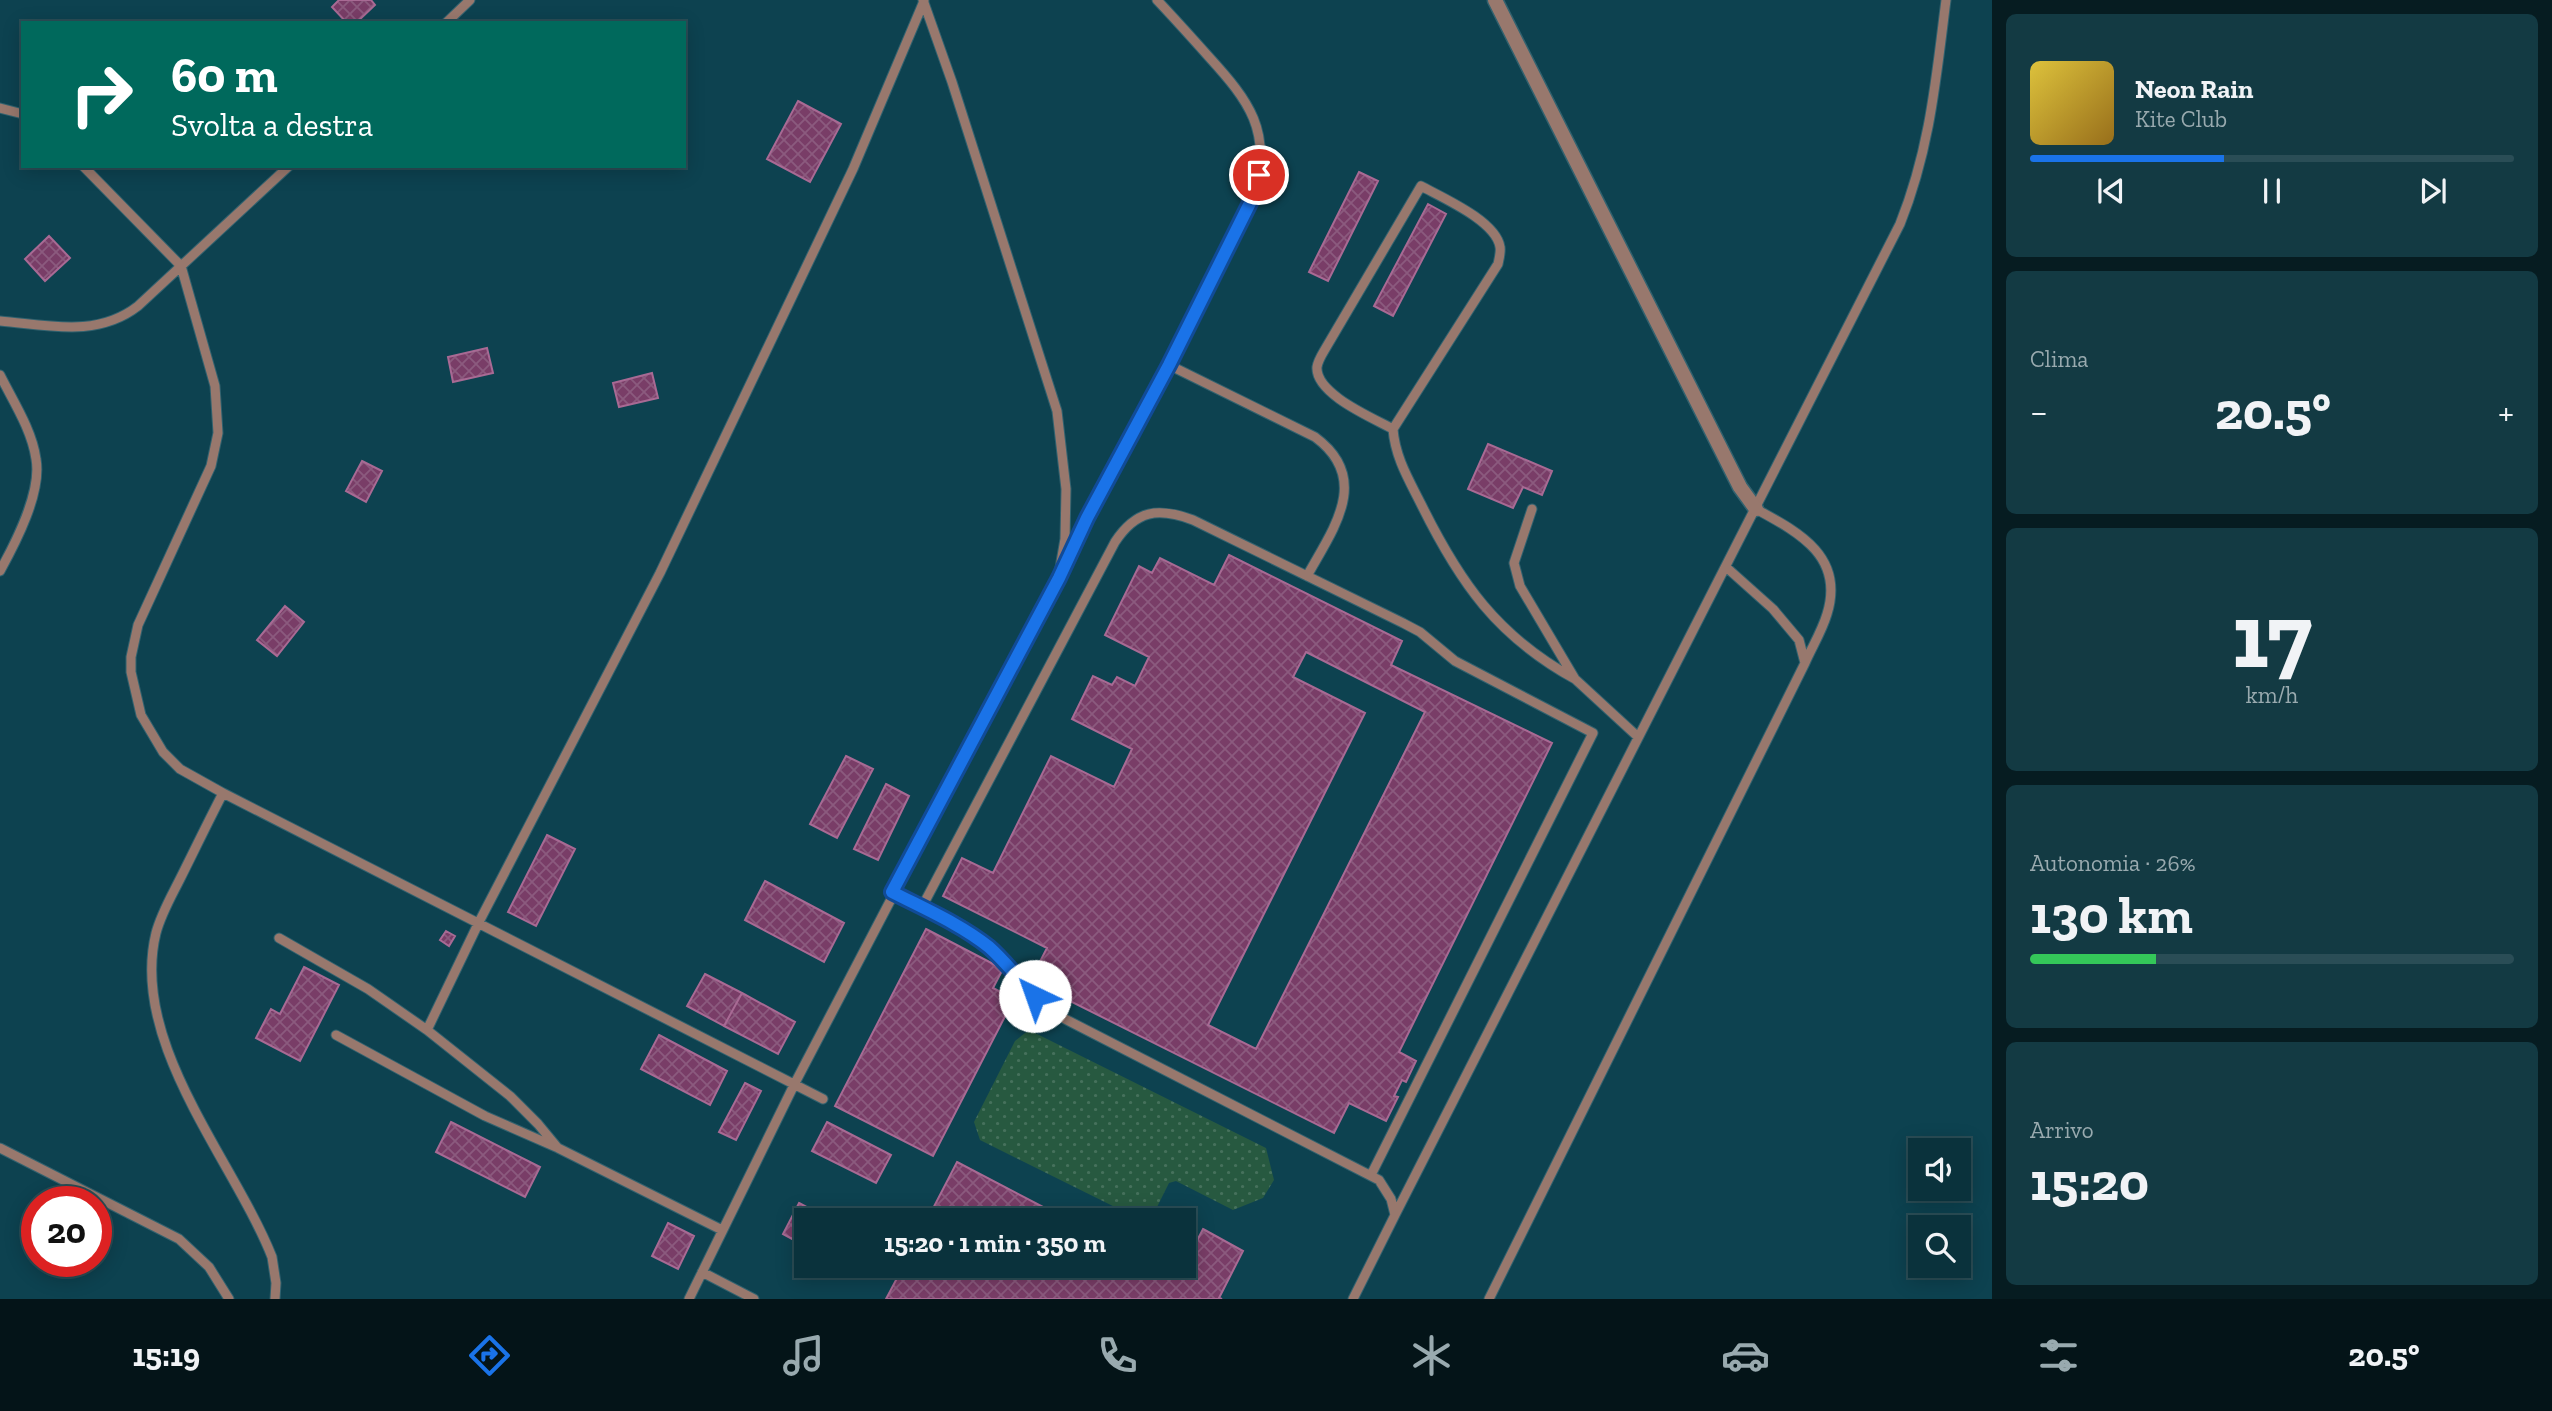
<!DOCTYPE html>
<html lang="it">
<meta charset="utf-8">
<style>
:root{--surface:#0a323c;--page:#133a43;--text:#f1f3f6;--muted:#99aaaf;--line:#2a4d56;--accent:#1a73e8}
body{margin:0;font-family:"Zilla Slab",serif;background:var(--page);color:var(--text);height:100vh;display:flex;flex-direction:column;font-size:26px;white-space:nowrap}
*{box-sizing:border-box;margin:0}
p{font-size:23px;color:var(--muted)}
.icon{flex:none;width:38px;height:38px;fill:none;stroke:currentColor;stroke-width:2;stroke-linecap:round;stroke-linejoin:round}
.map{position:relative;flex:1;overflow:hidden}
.sheet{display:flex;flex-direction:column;gap:14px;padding:14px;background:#061c21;width:560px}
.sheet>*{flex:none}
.guide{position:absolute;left:21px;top:21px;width:665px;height:147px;border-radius:0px;box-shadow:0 4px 18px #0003,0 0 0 2px var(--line);background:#00695c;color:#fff;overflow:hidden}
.buttons{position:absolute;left:1908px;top:1138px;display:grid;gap:14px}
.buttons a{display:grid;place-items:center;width:63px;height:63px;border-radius:0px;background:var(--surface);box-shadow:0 4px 18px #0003,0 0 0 2px var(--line);font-size:35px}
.speed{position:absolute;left:21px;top:1186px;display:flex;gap:14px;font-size:35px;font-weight:700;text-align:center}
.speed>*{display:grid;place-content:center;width:91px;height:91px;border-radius:50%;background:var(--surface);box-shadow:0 4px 18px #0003,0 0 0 2px var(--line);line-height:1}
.speed .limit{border:10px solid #d22;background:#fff;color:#111}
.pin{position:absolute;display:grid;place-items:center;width:60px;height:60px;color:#fff;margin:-30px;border:4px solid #fff;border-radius:50%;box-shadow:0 2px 7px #0007}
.me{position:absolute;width:77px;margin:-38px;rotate:318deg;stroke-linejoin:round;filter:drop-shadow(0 0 5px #0008)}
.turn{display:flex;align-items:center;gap:24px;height:147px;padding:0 35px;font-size:32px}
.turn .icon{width:91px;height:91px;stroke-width:2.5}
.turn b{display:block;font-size:49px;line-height:60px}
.big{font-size:52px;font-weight:800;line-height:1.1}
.sheet .card{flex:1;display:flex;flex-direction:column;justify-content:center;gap:10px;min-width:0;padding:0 24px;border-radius:10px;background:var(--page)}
.sheet .dial{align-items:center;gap:0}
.dial b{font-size:91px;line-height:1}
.song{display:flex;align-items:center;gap:21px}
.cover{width:84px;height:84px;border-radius:10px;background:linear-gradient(135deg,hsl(50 70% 55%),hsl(40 70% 35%))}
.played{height:7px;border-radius:4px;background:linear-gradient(90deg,var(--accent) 40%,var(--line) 40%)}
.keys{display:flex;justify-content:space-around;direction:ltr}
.heat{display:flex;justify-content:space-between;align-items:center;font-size:38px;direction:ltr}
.charge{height:10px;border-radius:5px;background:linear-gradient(90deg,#34c759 26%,var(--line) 0)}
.trip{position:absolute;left:794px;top:1208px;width:402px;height:70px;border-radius:0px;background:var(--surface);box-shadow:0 4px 18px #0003,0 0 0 2px var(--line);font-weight:800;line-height:70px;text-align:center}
.dock{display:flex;height:112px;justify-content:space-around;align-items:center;background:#041418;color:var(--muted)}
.dock .icon{width:49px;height:49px}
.dock .active{color:var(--accent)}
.dock b{font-size:32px;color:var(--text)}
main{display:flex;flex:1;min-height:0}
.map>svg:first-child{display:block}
.grass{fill:url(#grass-dots)}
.building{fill:url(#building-cross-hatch);stroke:#a86a94;stroke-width:2;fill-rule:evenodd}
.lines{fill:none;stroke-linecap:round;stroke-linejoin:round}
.lane-casing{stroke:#32626f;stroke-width:11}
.street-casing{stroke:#32626f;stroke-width:17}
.lane{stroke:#98786d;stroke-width:9}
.street{stroke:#98786d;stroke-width:14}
.route-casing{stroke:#114b97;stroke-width:18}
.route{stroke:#1a73e8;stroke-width:12}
</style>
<main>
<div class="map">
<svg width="1992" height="1299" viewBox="0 0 1992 1299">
<defs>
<pattern id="grass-dots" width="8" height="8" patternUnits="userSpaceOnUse" patternTransform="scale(1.75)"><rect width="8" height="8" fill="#275940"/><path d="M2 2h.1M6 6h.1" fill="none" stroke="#46715c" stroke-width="1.8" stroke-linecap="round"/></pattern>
<pattern id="building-cross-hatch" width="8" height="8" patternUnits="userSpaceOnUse" patternTransform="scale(1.75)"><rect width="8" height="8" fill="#793d67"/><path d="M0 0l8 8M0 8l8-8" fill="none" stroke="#8b5a7e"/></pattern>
</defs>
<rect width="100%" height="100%" fill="#0d4250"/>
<!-- grass -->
<path class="grass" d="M1031,1031l235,117 8,32 -11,18 -30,12 -57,-29 -7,2 -14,28 -20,6 -155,-77 -6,-18 41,-81 10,-8z"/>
<!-- building -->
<path class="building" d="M339,0h32l4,5 -19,18h-9l-15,-16z
M798,101l43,23 -31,58 -43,-23z
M1359,172l19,9 -50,100 -19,-9z
M1428,204l18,10 -53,102 -19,-10z
M49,236l21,22 -25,23 -20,-22z
M487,348l6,25 -40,9 -5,-25z
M652,373l6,25 -39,9 -6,-24z
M1488,444l64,27 -10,24 -19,-8 -10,21 -45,-19z
M362,461l20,10 -16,31 -20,-11z
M1229,555l173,86 -11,24 161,78 -153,309 17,9 -10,21 -4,-2 -8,16 4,1 -12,24 -37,-18 -15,30 -304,-152 17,-33 -104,-52 19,-38 31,15 58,-117 63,31 18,-38 -60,-30 21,-43 19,9 5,-8 18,9 14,-29 -44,-22 34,-69 13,7 8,-15 54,27zM1306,652l119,60 -169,337 -48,-24 157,-312 -72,-36z
M285,606l19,16 -27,34 -20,-16z
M846,756l27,13 -36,69 -27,-14z
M886,784l23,12 -31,64 -24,-11z
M547,835l28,14 -39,77 -28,-14z
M765,881l79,42 -20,39 -79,-42z
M926,929l77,40 -10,19 21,11 -81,157 -98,-50z
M446,931l9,5 -6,10 -9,-6z
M304,967l35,18 -39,76 -44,-23 15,-29 9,5z
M705,974l37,19 -18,33 -37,-20z
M742,993l53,29 -17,32 -54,-28z
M659,1035l68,36 -17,34 -69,-36z
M745,1083l16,8 -25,49 -17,-8z
M451,1122l89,45 -15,30 -89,-45z
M827,1122l64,33 -15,28 -64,-32z
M957,1162l111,58h-141z
M799,1203l32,17h-24v27l-24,-13z
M668,1223l26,13 -16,33 -26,-13z
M1203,1229l40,22 -24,47 3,1h-336l18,-34h252l22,12z"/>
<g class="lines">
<!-- lane casing -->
<g class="lane-casing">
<path id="lane" d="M923,0l29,82 105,329 9,78 -1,50 -5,29
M446,23l24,-23
M0,108l23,6
M83,166l98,100 34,120 3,47 -7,33 -73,159 -7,32v15l10,43 22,37 17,17 43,24
M0,321c48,4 97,17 138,-15l151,-140
M1169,365l146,72c57,42 18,92 -8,139
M0,375c13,26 32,55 36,84 6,33 -20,83 -36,112
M1393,429c-20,-11 -78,-35 -76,-62 1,-6 4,-11 7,-16l97,-165c22,12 75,35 79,61 1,5 -1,12 -2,17l-105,165c2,28 16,51 28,75 39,79 76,132 154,175
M1532,509l-18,54 6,23 55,93 62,57
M1756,509c42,23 89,47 71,105 -5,17 -15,33 -22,49
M892,892c34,17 70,32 98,57 27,22 45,51 75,70l314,161 12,19 4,16 -42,84
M922,907l193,-365c21,-32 43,-35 78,-22l210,103 17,9 35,29 138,72 -222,442
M279,938l89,51 59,41 83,66 28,28 19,23
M427,1030l52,-108 181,-349 193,-404 71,-168
M336,1035l149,81 73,32 164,82
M0,1148l179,91 30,28 20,32
M1395,1215l505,-991c30,-75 36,-145 46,-224
M702,1272l52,27
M275,1299l1,-16 -4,-26c-38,-96 -143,-214 -116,-324 5,-19 15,-36 24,-54 14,-28 28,-57 43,-86l600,306
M689,1299l106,-216 264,-505 28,-60 82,-153 86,-172c17,-62 -6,-92 -46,-136 -17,-19 -34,-38 -52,-57
M1489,1299l316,-636 -6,-23 -26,-31 -47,-42"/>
</g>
<!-- street casing -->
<g class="street-casing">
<path id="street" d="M1495,0l245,487 16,22"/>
</g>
<!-- lane -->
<use href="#lane" class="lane"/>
<!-- street -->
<use href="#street" class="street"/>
</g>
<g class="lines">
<!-- route casing -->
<g class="route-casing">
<path id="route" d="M1035,996c-16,-16 -29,-34 -46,-49 -29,-23 -64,-38 -97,-55l167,-314 28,-60 82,-153 82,-164 8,-26"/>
</g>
<!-- route -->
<use href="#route" class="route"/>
</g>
</svg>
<div class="buttons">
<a><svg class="icon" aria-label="sound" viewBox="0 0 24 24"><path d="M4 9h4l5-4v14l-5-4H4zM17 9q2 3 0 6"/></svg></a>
<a><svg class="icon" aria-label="search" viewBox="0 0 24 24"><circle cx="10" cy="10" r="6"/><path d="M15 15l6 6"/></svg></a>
</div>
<div class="speed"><div class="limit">20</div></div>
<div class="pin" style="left:1259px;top:175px;background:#d93025"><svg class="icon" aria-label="arrive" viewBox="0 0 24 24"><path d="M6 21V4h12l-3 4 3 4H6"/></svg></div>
<svg class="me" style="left:1035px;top:996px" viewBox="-20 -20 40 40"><circle r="19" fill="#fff"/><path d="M0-13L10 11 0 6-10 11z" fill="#1a73e8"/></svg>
<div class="trip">15:20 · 1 min · 350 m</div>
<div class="guide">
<div class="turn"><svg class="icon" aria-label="right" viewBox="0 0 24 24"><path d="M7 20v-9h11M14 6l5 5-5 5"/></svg><div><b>60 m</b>Svolta a destra</div></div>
</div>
</div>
<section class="sheet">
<div class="card">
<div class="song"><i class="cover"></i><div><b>Neon Rain</b><p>Kite Club</p></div></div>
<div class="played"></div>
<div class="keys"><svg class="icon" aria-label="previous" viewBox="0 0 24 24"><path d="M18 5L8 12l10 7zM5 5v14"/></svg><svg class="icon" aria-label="pause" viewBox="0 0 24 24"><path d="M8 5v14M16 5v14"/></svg><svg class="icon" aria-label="next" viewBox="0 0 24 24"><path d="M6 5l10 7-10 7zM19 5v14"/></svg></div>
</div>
<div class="card"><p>Clima</p>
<div class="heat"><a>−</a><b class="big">20.5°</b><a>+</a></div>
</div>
<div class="card dial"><b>17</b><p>km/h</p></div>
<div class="card"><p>Autonomia · 26%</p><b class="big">130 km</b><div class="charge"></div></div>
<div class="card"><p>Arrivo</p><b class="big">15:20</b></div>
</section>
</main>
<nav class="dock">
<b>15:19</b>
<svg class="icon active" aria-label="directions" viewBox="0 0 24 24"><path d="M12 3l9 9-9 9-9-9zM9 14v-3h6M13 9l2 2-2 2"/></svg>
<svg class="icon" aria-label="music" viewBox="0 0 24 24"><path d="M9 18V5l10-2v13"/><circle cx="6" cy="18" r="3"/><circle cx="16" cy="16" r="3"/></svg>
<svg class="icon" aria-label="phone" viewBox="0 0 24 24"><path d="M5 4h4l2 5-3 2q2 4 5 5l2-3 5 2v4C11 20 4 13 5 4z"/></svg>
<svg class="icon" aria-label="climate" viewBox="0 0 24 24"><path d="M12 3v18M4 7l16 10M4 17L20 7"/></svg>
<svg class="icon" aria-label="car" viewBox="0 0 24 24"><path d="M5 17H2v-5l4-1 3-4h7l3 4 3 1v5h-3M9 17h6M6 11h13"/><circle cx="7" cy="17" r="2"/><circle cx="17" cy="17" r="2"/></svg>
<svg class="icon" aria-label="filters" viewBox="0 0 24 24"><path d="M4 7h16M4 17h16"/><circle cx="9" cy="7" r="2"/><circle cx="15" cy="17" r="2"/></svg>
<b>20.5°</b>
</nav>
